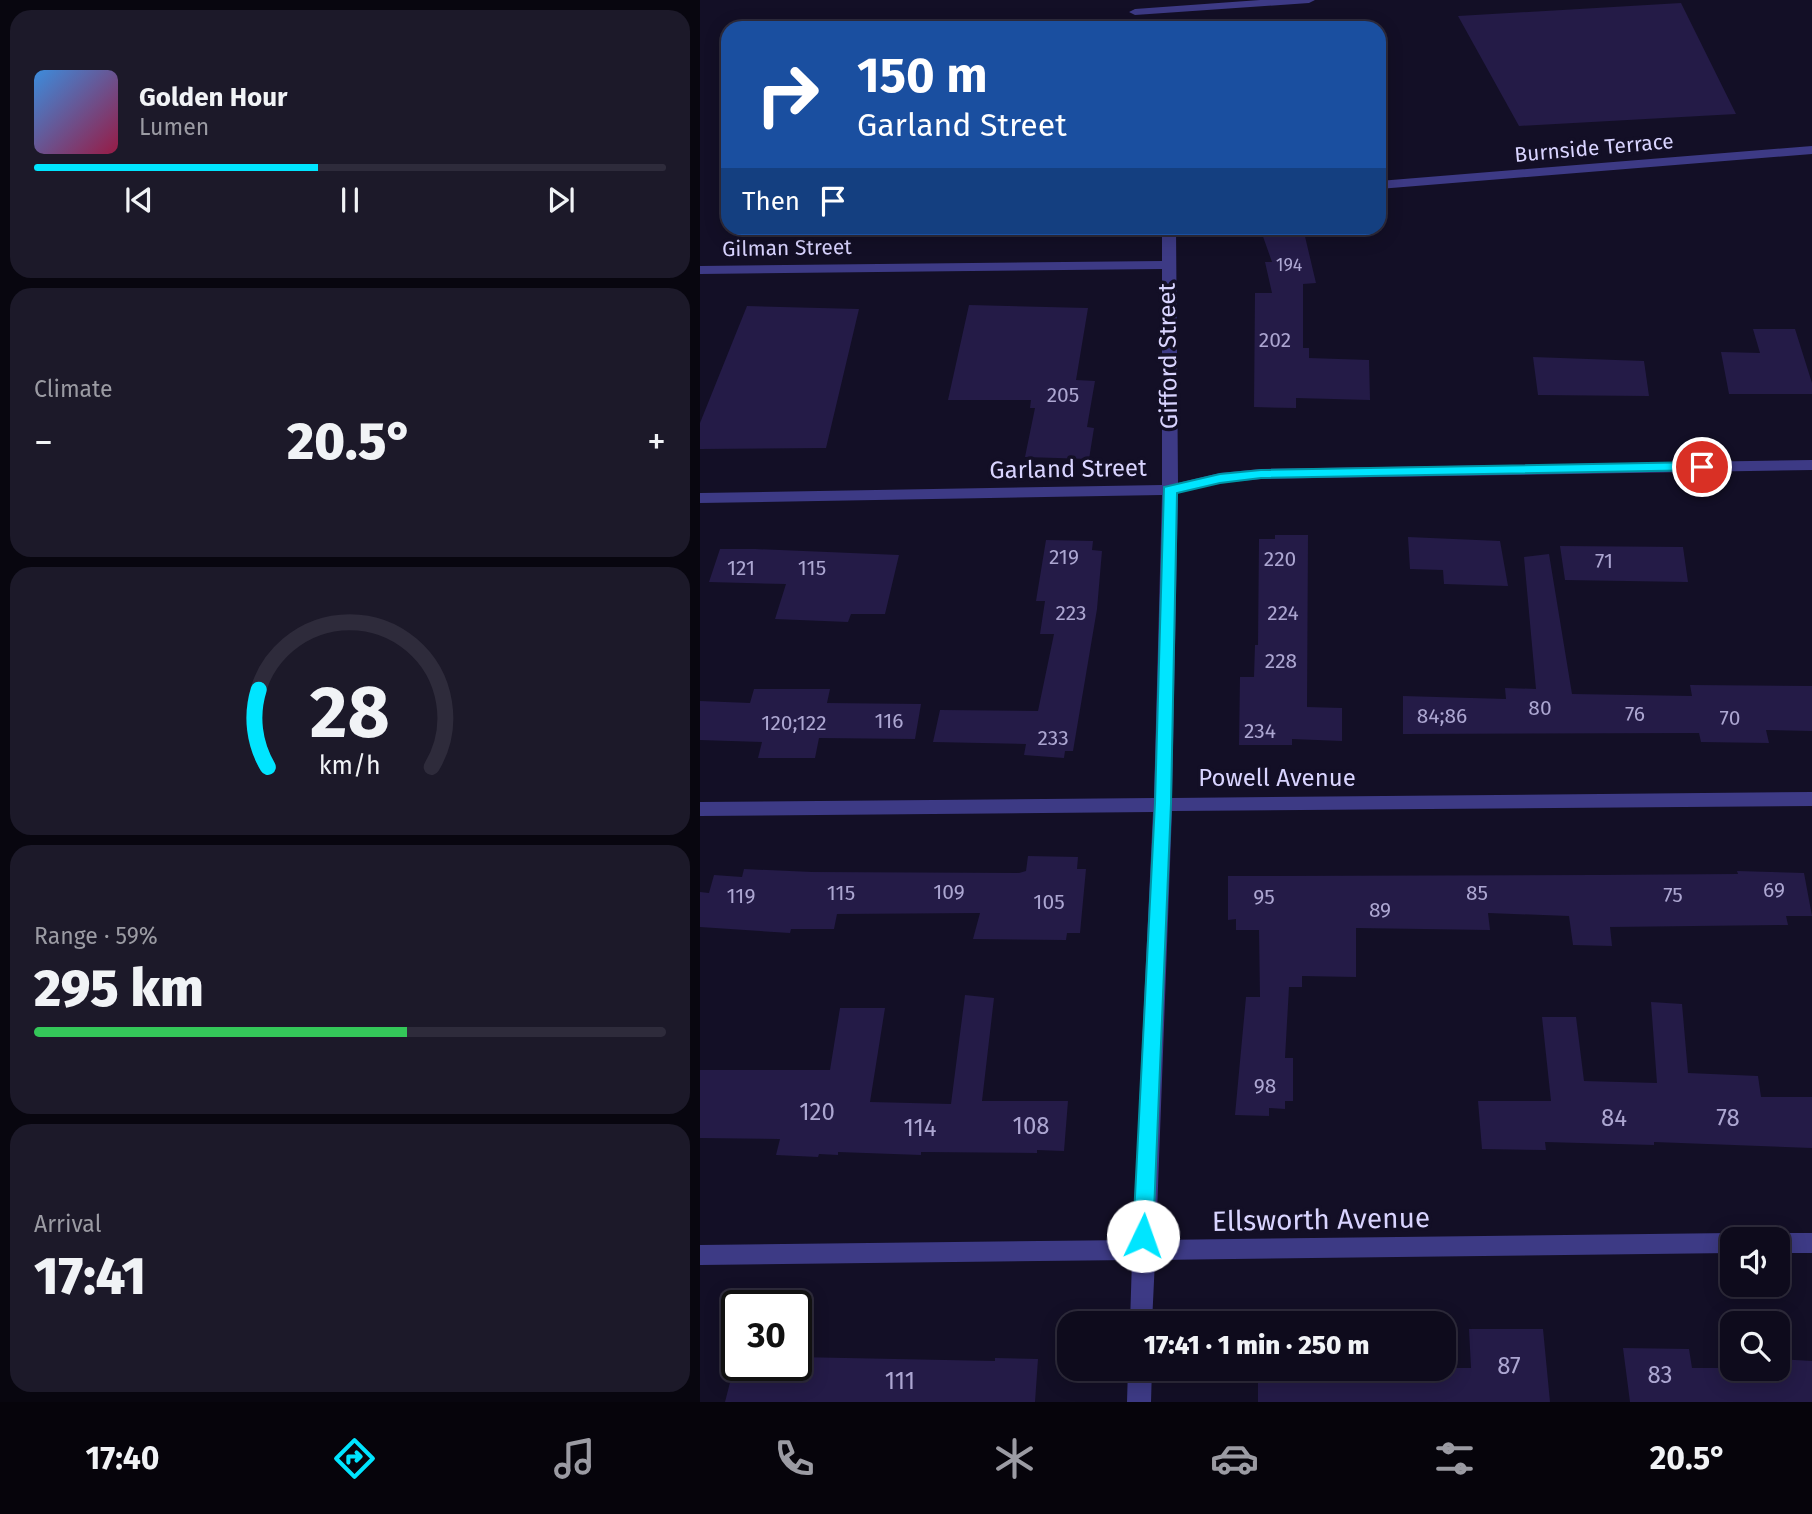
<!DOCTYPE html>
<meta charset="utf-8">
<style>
:root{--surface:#0e0b1c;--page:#1c1929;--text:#f1f3f6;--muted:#9b9ba3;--line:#2e2b3b;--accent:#00e5ff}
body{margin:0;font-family:"Fira Sans",sans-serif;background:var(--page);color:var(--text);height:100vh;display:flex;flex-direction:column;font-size:26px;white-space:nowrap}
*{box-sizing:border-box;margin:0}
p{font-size:23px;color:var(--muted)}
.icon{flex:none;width:38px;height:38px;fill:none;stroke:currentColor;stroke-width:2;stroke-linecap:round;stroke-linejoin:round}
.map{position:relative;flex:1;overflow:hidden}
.sheet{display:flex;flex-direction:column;gap:10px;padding:10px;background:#08060f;width:700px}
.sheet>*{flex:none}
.guide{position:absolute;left:21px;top:21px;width:665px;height:214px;border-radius:21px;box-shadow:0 4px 18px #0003,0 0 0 2px var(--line);background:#1a4fa0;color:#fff;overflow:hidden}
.buttons{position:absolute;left:1020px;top:1227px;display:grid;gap:14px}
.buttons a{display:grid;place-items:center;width:70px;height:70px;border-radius:14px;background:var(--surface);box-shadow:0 4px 18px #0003,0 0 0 2px var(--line);font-size:35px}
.speed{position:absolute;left:21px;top:1290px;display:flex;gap:14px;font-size:35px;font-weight:700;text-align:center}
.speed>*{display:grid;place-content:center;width:91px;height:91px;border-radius:50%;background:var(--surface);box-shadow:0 4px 18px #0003,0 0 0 2px var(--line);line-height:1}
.speed .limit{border:4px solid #111;border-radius:10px;background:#fff;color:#111}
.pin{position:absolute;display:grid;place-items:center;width:60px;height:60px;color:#fff;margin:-30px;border:4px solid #fff;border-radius:50%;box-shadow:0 2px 7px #0007}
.me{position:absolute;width:77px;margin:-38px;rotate:3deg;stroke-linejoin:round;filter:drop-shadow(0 0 5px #0008)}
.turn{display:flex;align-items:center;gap:24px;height:147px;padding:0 21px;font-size:32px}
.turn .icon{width:91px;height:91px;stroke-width:2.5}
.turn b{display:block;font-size:49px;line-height:60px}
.then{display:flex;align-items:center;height:66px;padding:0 21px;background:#0003;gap:14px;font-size:26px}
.big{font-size:52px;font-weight:800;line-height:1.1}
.sheet .card{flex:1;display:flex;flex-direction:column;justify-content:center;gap:10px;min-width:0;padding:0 24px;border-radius:21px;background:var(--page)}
.sheet .dial{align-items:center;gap:0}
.dial svg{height:182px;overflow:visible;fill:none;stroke:var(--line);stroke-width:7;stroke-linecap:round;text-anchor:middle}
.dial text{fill:var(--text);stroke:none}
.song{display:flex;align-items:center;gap:21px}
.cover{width:84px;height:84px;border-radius:10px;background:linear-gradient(135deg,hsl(210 70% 55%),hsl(340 70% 35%))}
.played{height:7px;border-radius:4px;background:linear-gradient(90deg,var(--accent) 45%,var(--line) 45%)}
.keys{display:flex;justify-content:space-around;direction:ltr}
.heat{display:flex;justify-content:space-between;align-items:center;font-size:38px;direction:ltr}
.charge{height:10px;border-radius:5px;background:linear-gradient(90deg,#34c759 59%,var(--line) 0)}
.trip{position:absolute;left:357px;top:1311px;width:399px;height:70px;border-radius:21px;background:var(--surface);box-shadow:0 4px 18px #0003,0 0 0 2px var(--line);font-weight:800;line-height:70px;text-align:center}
.tab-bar{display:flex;height:112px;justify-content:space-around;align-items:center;background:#06040b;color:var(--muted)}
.tab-bar .icon{width:49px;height:49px}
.tab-bar .on{color:var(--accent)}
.tab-bar b{font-size:32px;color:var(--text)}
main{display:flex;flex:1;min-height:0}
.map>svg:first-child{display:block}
.building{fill:#241b47}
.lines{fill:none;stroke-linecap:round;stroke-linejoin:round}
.minor{fill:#3d3a85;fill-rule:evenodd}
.route{fill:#00e5ff;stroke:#0095a6;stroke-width:2}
.labels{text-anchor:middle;stroke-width:7;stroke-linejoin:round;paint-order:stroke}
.far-number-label{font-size:18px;fill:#aca6d1}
.far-street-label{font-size:21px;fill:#d9d4ff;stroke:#130f26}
.number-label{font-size:21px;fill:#aca6d1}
.street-label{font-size:24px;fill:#d9d4ff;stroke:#130f26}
.near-number-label{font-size:24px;fill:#aca6d1}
.near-street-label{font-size:28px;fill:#d9d4ff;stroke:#130f26}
</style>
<main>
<section class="sheet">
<div class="card">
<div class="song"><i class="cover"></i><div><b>Golden Hour</b><p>Lumen</p></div></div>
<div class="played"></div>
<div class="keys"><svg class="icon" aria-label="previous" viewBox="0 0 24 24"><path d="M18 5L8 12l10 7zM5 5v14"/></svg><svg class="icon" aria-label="pause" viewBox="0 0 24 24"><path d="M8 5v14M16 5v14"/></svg><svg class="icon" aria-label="next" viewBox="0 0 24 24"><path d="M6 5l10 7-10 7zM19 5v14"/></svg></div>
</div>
<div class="card"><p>Climate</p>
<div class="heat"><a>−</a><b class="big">20.5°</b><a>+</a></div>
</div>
<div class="card dial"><svg viewBox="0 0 100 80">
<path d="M14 69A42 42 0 1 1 86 69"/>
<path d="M14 69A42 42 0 0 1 10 35" stroke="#00e5ff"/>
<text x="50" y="56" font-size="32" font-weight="700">28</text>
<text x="50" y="72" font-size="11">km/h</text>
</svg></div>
<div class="card"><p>Range · 59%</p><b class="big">295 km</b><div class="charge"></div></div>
<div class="card"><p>Arrival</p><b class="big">17:41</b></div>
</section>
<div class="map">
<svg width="1112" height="1402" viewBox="0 0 1112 1402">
<rect width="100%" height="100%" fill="#130f26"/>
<!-- building -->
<path class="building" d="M981,3l55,111 -217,12 -61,-110z
M560,228h43l13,55 -13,1v64h6v10l60,2 1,40 -74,-2v10l-42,-1 1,-114h17l-7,-31h7z
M269,305l119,3 -12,72 19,1 -8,46 7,1 -5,31 -64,-2 10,-49h-5l1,-8h-83z
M47,306l112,3 -33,139 -126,1v-26z
M1053,329h42l17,54v11h-83l-8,-42 39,1z
M833,357l111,4 5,35 -111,-1z
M575,535h33l-1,172 35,1v33l-50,-2v6h-53l1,-68h14l1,-32h3l1,-106h16z
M708,537l92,4 8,45 -64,-2 -1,-14 -33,-1z
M346,540l47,1 -1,9 10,1 -5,58 -24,142h-8l-1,7 -40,-3 2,-11 -93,-2 7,-32 98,1 16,-77h-14l5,-33h-9z
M860,546l123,1 5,35 -123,-2z
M20,549h35l144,6 -14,59h-34l-3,8 -73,-3 11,-35 -77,-2z
M849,554l23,140 120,2 -2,-11 122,1v45l-46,-1 3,13 -68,-1 -2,-9 -296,1v-38l103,3 -1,-11 31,1 -12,-132z
M54,689h76l-3,14 94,1 -6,35 -96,-1 -4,20h-57l4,-16 -62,-2v-39l50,2z
M328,856l50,1 -1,12h9l-6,64h-13l-1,7 -93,-1 7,-26 -143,1 -3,15h-43l-1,4 -90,-6v-35l9,1 5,-18 28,2 2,-8 68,3 207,1 7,-2z
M1037,871l67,2 8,43h-26l2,9 -178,2 2,19 -39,-1 -4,-29 -81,-3 2,17 -134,-2v49l-54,-1v11h-13l-4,71h8v43h-8v8l-16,-1v8l-34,-1 11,-118h14l-1,-67h-23v-11l-8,1v-44l367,-1 143,-1z
M265,995l29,3 -12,103h86l-4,50 -27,-1v3l-116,-1v3l-83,-3v3l-19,-1 -1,3 -42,-2 4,-16 -80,-1v-68h130l10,-62h45l-15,94 81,2z
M951,1002l31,2 6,69 70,3 3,21h51v51l-158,-6v3l-109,-3 1,8 -64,-1 -4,-48h73l-9,-84h34l8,64 73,2z
M769,1329h74l7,73h-292v-34h213z
M923,1348l66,1 3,19h86v-9l34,2v41h-182z
M37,1355v10h59v-8l199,4v-3l43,1 -3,43h-310z"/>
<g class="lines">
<!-- minor -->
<path class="minor" d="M560,0h55l-6,3 -174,12 -6,-3 6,-3z
M1112,146v8l-433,35v-8z
M462,228h14l2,255 42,-10 41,-4 551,-9v10l-551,9 -41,4 -42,10 -6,305 640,-6v14l-640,5 -16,429 576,-7 9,6h-9v14l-577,7 -3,63h-22l2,-63 -432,5v-20l433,-5 20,-428 -453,4v-14l454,-4 8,-303 -462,8v-10l462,-8v-216l-462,5v-8l462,-5z
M1078,1233h34v20h-34v-14h-9z
M428,1368h24l-1,34h-24z"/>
</g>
<!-- route -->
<path class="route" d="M1002,462l7,5 -2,3 -446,8 -41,5 -43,10 -6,310 -18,433 -3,6 -7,2 -7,-2 -3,-6 22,-433 9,-316 56,-13 41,-4z"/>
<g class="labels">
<!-- far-number labels -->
<g class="far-number-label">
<text x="589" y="271">194</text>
</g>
<!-- far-street labels -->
<g class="far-street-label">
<text transform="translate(894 148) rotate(-5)" y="7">Burnside Terrace</text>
<text transform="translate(87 248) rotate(-1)" y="7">Gilman Street</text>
</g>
<!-- number labels -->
<g class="number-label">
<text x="575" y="347">202</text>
<text x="363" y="402">205</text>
<text x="364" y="564">219</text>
<text x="580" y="566">220</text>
<text x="904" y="568">71</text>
<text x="41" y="575">121</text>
<text x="112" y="575">115</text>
<text x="371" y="620">223</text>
<text x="583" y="620">224</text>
<text x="581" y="668">228</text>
<text x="840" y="715">80</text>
<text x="935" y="721">76</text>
<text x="742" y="723">84;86</text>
<text x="1030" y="725">70</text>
<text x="189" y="728">116</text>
<text x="94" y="730">120;122</text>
<text x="560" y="738">234</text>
<text x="353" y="745">233</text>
<text x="1074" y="897">69</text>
<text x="249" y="899">109</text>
<text x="141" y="900">115</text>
<text x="777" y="900">85</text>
<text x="973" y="902">75</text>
<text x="41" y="903">119</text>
<text x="564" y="904">95</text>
<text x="349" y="909">105</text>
<text x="680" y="917">89</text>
<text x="565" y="1093">98</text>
</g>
<!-- street labels -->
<g class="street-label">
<text transform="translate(468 356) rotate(-91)" y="8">Gifford Street</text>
<text transform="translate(368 469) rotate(-1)" y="8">Garland Street</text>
<text x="577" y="786">Powell Avenue</text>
</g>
<!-- near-number labels -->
<g class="near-number-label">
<text x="117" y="1120">120</text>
<text x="914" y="1126">84</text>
<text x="1028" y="1126">78</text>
<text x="331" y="1134">108</text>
<text x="220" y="1136">114</text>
<text x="809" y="1374">87</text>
<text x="960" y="1383">83</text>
<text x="200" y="1389">111</text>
</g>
<!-- near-street labels -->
<g class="near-street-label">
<text transform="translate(621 1219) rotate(-1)" y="10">Ellsworth Avenue</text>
</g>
</g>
</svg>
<div class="buttons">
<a><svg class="icon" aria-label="sound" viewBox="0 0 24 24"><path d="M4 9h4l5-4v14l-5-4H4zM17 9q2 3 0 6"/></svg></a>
<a><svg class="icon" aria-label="search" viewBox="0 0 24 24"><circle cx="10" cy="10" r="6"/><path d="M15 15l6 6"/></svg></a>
</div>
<div class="speed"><div class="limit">30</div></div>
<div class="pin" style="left:1002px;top:467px;background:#d93025"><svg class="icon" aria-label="arrive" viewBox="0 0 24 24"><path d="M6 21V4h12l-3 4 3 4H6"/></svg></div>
<svg class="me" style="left:443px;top:1236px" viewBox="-20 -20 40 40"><circle r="19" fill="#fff"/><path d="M0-13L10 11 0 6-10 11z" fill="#00e5ff"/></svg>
<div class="trip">17:41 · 1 min · 250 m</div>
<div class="guide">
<div class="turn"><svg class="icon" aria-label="right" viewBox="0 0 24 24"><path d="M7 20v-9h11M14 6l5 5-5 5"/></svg><div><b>150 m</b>Garland Street</div></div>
<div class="then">Then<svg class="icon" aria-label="arrive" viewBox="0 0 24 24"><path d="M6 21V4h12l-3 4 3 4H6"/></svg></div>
</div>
</div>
</main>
<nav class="tab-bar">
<b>17:40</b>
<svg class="icon on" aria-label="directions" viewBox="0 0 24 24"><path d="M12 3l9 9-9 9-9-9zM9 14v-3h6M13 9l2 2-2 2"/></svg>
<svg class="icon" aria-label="music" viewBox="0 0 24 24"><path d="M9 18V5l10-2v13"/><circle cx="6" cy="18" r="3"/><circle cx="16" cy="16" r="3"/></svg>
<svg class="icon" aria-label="phone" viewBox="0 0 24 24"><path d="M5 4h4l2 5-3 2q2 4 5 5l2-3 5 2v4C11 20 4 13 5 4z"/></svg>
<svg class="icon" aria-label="climate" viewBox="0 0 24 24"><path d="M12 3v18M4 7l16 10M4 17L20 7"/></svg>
<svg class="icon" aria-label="car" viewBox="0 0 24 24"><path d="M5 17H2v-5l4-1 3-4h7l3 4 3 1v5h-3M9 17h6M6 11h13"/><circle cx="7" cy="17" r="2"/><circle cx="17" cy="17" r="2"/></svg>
<svg class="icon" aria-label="filters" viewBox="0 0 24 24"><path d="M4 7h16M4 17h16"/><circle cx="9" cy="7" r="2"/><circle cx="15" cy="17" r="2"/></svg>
<b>20.5°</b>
</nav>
